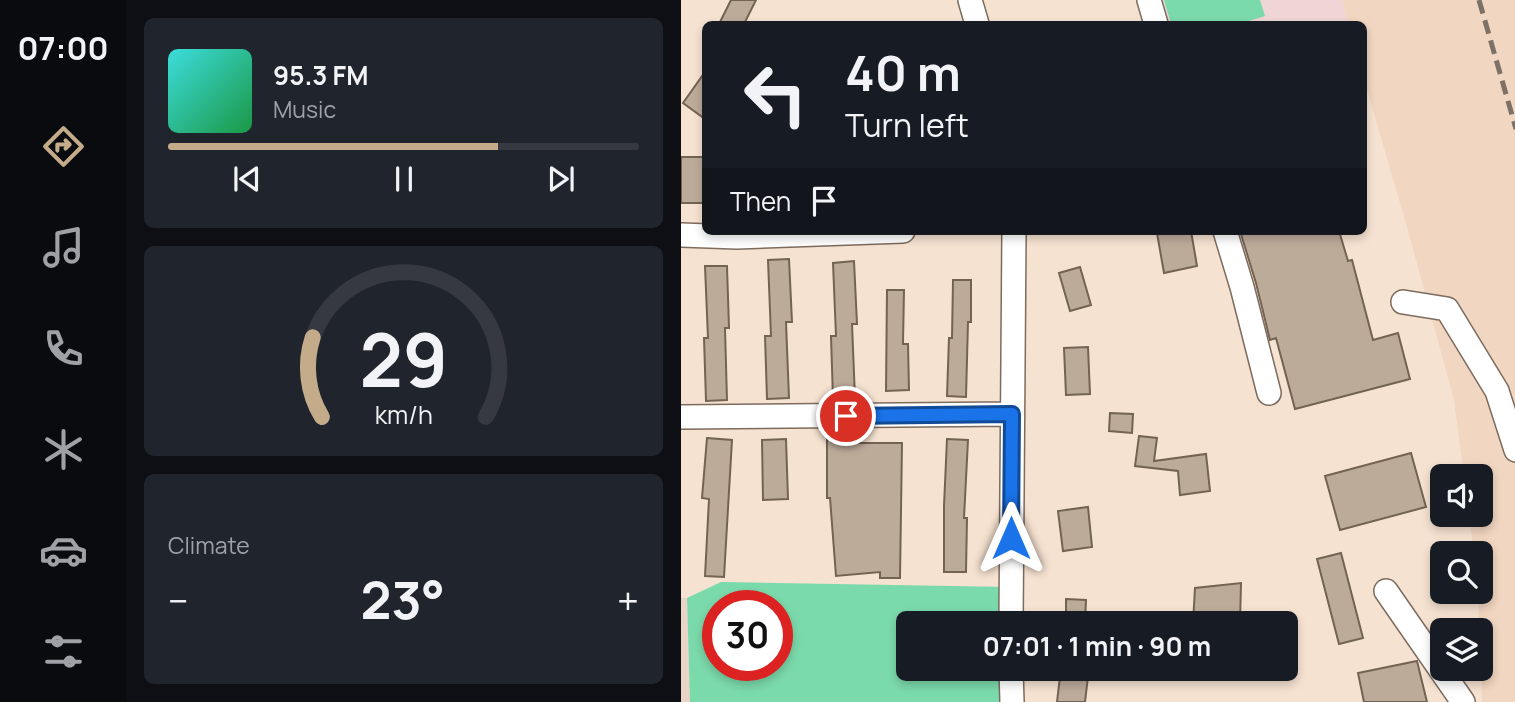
<!DOCTYPE html>
<meta charset="utf-8">
<style>
:root{--surface:#171b24;--page:#20242c;--text:#f1f3f6;--muted:#9ea1a6;--line:#363941;--accent:#c4ac8a}
body{margin:0;font-family:Manrope,sans-serif;background:var(--page);color:var(--text);height:100vh;display:flex;flex-direction:column;font-size:26px;white-space:nowrap}
*{box-sizing:border-box;margin:0}
p{font-size:23px;color:var(--muted)}
.icon{flex:none;width:38px;height:38px;fill:none;stroke:currentColor;stroke-width:2;stroke-linecap:round;stroke-linejoin:round}
.map{position:relative;flex:1;overflow:hidden}
.drawer{display:flex;flex-direction:column;gap:18px;padding:18px;background:#0d0f14;width:555px}
.drawer>*{flex:none}
.hud{position:absolute;left:21px;top:21px;width:665px;height:214px;border-radius:10px;box-shadow:0 4px 10px #0003;background:#171b24;color:var(--text);overflow:hidden}
.controls{position:absolute;left:749px;top:464px;display:grid;gap:14px}
.controls a{display:grid;place-items:center;width:63px;height:63px;border-radius:10px;background:var(--surface);box-shadow:0 4px 10px #0003;font-size:35px}
.speed{position:absolute;left:21px;top:590px;display:flex;gap:14px;font-size:35px;font-weight:700;text-align:center}
.speed>*{display:grid;place-content:center;width:91px;height:91px;border-radius:50%;background:var(--surface);box-shadow:0 4px 10px #0003;line-height:1}
.speed .limit{border:10px solid #d22;background:#fff;color:#111}
.pin{position:absolute;display:grid;place-items:center;width:60px;height:60px;color:#fff;margin:-30px;border:4px solid #fff;border-radius:50%;box-shadow:0 2px 7px #0007}
.me{position:absolute;width:77px;margin:-38px;rotate:0deg;stroke-linejoin:round;filter:drop-shadow(0 0 5px #0008)}
.turn{display:flex;align-items:center;gap:24px;height:147px;padding:0 28px;font-size:32px}
.turn .icon{width:91px;height:91px;stroke-width:2.5}
.turn b{display:block;font-size:49px;line-height:60px}
.then{display:flex;align-items:center;height:66px;padding:0 28px;background:#0003;gap:14px;font-size:26px}
.big{font-size:52px;font-weight:700;line-height:1.1}
.drawer .widget{flex:1;display:flex;flex-direction:column;justify-content:center;gap:10px;min-width:0;padding:0 24px;border-radius:10px;background:var(--page)}
.drawer .dial{align-items:center;gap:0}
.dial svg{height:182px;overflow:visible;fill:none;stroke:var(--line);stroke-width:7;stroke-linecap:round;text-anchor:middle}
.dial text{fill:var(--text);stroke:none}
.song{display:flex;align-items:center;gap:21px}
.cover{width:84px;height:84px;border-radius:10px;background:linear-gradient(135deg,hsl(180 70% 55%),hsl(140 70% 35%))}
.played{height:7px;border-radius:4px;background:linear-gradient(90deg,var(--accent) 70%,var(--line) 70%)}
.keys{display:flex;justify-content:space-around;direction:ltr}
.heat{display:flex;justify-content:space-between;align-items:center;font-size:38px;direction:ltr}
.trip{position:absolute;left:215px;top:611px;width:402px;height:70px;border-radius:10px;background:var(--surface);box-shadow:0 4px 10px #0003;font-weight:700;line-height:70px;text-align:center}
main{display:flex;flex:1;min-height:0}
.dock{display:flex;flex-direction:column;width:126px;justify-content:space-around;align-items:center;background:#090b0e;color:var(--muted)}
.dock .icon{width:49px;height:49px}
.dock .selected{color:var(--accent)}
.dock b{font-size:32px;color:var(--text)}
.map>svg:first-child{display:block}
.commercial{fill:#efd5d5}
.built{fill:#f1d6c1}
.medical{fill:#ead4c8}
.green{fill:#7bdaab;fill-rule:evenodd}
.building{fill:#bdab9a;stroke:#726353;stroke-width:2}
.lines{fill:none;stroke-linecap:round;stroke-linejoin:round}
.minor-casing{stroke:#7d6b5d;stroke-width:26}
.minor{stroke:#fff;stroke-width:23}
.rail{stroke:#7d7167;stroke-width:5;stroke-dasharray:14 7;stroke-linecap:butt}
.route-casing{stroke:#114b97;stroke-width:18}
.route{stroke:#1a73e8;stroke-width:12}
</style>
<main>
<nav class="dock">
<b>07:00</b>
<svg class="icon selected" aria-label="directions" viewBox="0 0 24 24"><path d="M12 3l9 9-9 9-9-9zM9 14v-3h6M13 9l2 2-2 2"/></svg>
<svg class="icon" aria-label="music" viewBox="0 0 24 24"><path d="M9 18V5l10-2v13"/><circle cx="6" cy="18" r="3"/><circle cx="16" cy="16" r="3"/></svg>
<svg class="icon" aria-label="phone" viewBox="0 0 24 24"><path d="M5 4h4l2 5-3 2q2 4 5 5l2-3 5 2v4C11 20 4 13 5 4z"/></svg>
<svg class="icon" aria-label="climate" viewBox="0 0 24 24"><path d="M12 3v18M4 7l16 10M4 17L20 7"/></svg>
<svg class="icon" aria-label="car" viewBox="0 0 24 24"><path d="M5 17H2v-5l4-1 3-4h7l3 4 3 1v5h-3M9 17h6M6 11h13"/><circle cx="7" cy="17" r="2"/><circle cx="17" cy="17" r="2"/></svg>
<svg class="icon" aria-label="filters" viewBox="0 0 24 24"><path d="M4 7h16M4 17h16"/><circle cx="9" cy="7" r="2"/><circle cx="15" cy="17" r="2"/></svg>
</nav>
<section class="drawer">
<div class="widget">
<div class="song"><i class="cover"></i><div><b>95.3 FM</b><p>Music</p></div></div>
<div class="played"></div>
<div class="keys"><svg class="icon" aria-label="previous" viewBox="0 0 24 24"><path d="M18 5L8 12l10 7zM5 5v14"/></svg><svg class="icon" aria-label="pause" viewBox="0 0 24 24"><path d="M8 5v14M16 5v14"/></svg><svg class="icon" aria-label="next" viewBox="0 0 24 24"><path d="M6 5l10 7-10 7zM19 5v14"/></svg></div>
</div>
<div class="widget dial"><svg viewBox="0 0 100 80">
<path d="M14 69A42 42 0 1 1 86 69"/>
<path d="M14 69A42 42 0 0 1 10 34" stroke="#c4ac8a"/>
<text x="50" y="56" font-size="32" font-weight="700">29</text>
<text x="50" y="72" font-size="11">km/h</text>
</svg></div>
<div class="widget"><p>Climate</p>
<div class="heat"><a>−</a><b class="big">23°</b><a>+</a></div>
</div>
</section>
<div class="map">
<svg width="835" height="702" viewBox="0 0 835 702">
<rect width="100%" height="100%" fill="#f6e2d1"/>
<!-- commercial -->
<path class="commercial" d="M468,0h193l6,24h-192z"/>
<!-- built -->
<path class="built" d="M661,0h173v702h-33l-1,-72h-2l-1,-38h3v-39h-7l-5,-38 12,-1v-38h-17l-10,-76 -45,-166 -45,-155 -1,-55h-15z"/>
<!-- medical -->
<path class="medical" d="M0,598h6l3,104h-9z"/>
<!-- green -->
<path class="green" d="M483,0h96l5,16 -26,8h-68z
M40,582l290,5v36h-102v45l102,1 1,33h-322l-3,-104zM37,606h59v59h-59z"/>
<!-- building -->
<path class="building" d="M50,0h25l-12,24h-25z
M24,72v47l-22,-16z
M0,157h24v46h-24z
M488,231h22l6,35 -33,7 -7,-40z
M559,231h99l9,30 4,-1 21,80 25,-7 12,46 -115,30 -19,-71 -6,2 -14,-57z
M108,259l3,63h-6l3,76 -22,1 -2,-63h6l-3,-76z
M173,261l3,63h-5l3,74 -22,1 -2,-63h5l-3,-73z
M24,266h22l2,62h-4l2,72 -21,1 -2,-63h4z
M399,267l11,38 -21,6 -11,-38z
M272,280h18v42h-3l-2,75 -19,-1 2,-58h3z
M206,290h17l-1,54h5l1,46 -23,1z
M407,347l2,47 -24,1 -2,-47z
M429,413l23,1 -1,19 -23,-2z
M146,435h27v8h48l-2,135h-20v-6l-44,4 -6,-78h-3z
M458,436l18,2 -3,23 52,-7 4,37 -30,4 -2,-24 -43,-5z
M26,438l25,2 -8,137 -19,-1 4,-77 -7,-1z
M105,439l2,60 -25,1 -1,-60z
M266,439l21,1 -4,78h3l-1,54h-22v-66z
M730,453l15,54 -86,23 -15,-54z
M407,507l4,40 -29,4 -5,-40z
M660,553l22,85 -24,6 -22,-85z
M560,583l-1,40h-47l2,-35z
M385,599l20,1 -1,23h-19z
M736,661l10,41h-63l-6,-29z
M380,668h28l-4,34h-28z"/>
<g class="lines">
<!-- minor casing -->
<g class="minor-casing">
<path id="minor" d="M289,0l7,24
M468,0l7,24
M544,231l17,56 27,106
M0,235l56,2 166,-6
M722,302l44,7 50,82 19,59
M0,417l331,-3
M705,591l77,111
M330,623l3,-392
M330,668l1,34"/>
</g>
<!-- minor -->
<use href="#minor" class="minor"/>
<!-- rail -->
<path class="rail" d="M798,0l37,129"/>
</g>
<g class="lines">
<!-- route casing -->
<g class="route-casing">
<path id="route" d="M165,416l166,-2 -1,124"/>
</g>
<!-- route -->
<use href="#route" class="route"/>
</g>
</svg>
<div class="controls">
<a><svg class="icon" aria-label="sound" viewBox="0 0 24 24"><path d="M4 9h4l5-4v14l-5-4H4zM17 9q2 3 0 6"/></svg></a>
<a><svg class="icon" aria-label="search" viewBox="0 0 24 24"><circle cx="10" cy="10" r="6"/><path d="M15 15l6 6"/></svg></a>
<a><svg class="icon" aria-label="layers" viewBox="0 0 24 24"><path d="M12 4l9 5-9 5-9-5zM3 14l9 5 9-5"/></svg></a>
</div>
<div class="speed"><div class="limit">30</div></div>
<div class="pin" style="left:165px;top:416px;background:#d93025"><svg class="icon" aria-label="arrive" viewBox="0 0 24 24"><path d="M6 21V4h12l-3 4 3 4H6"/></svg></div>
<svg class="me" style="left:330px;top:538px" viewBox="-20 -20 40 40"><path d="M0-17L14 15 0 8-14 15z" fill="#1a73e8" stroke="#fff" stroke-width="4"/></svg>
<div class="trip">07:01 · 1 min · 90 m</div>
<div class="hud">
<div class="turn"><svg class="icon" aria-label="left" viewBox="0 0 24 24"><path d="M17 20v-9H6M10 6l-5 5 5 5"/></svg><div><b>40 m</b>Turn left</div></div>
<div class="then">Then<svg class="icon" aria-label="arrive" viewBox="0 0 24 24"><path d="M6 21V4h12l-3 4 3 4H6"/></svg></div>
</div>
</div>
</main>
